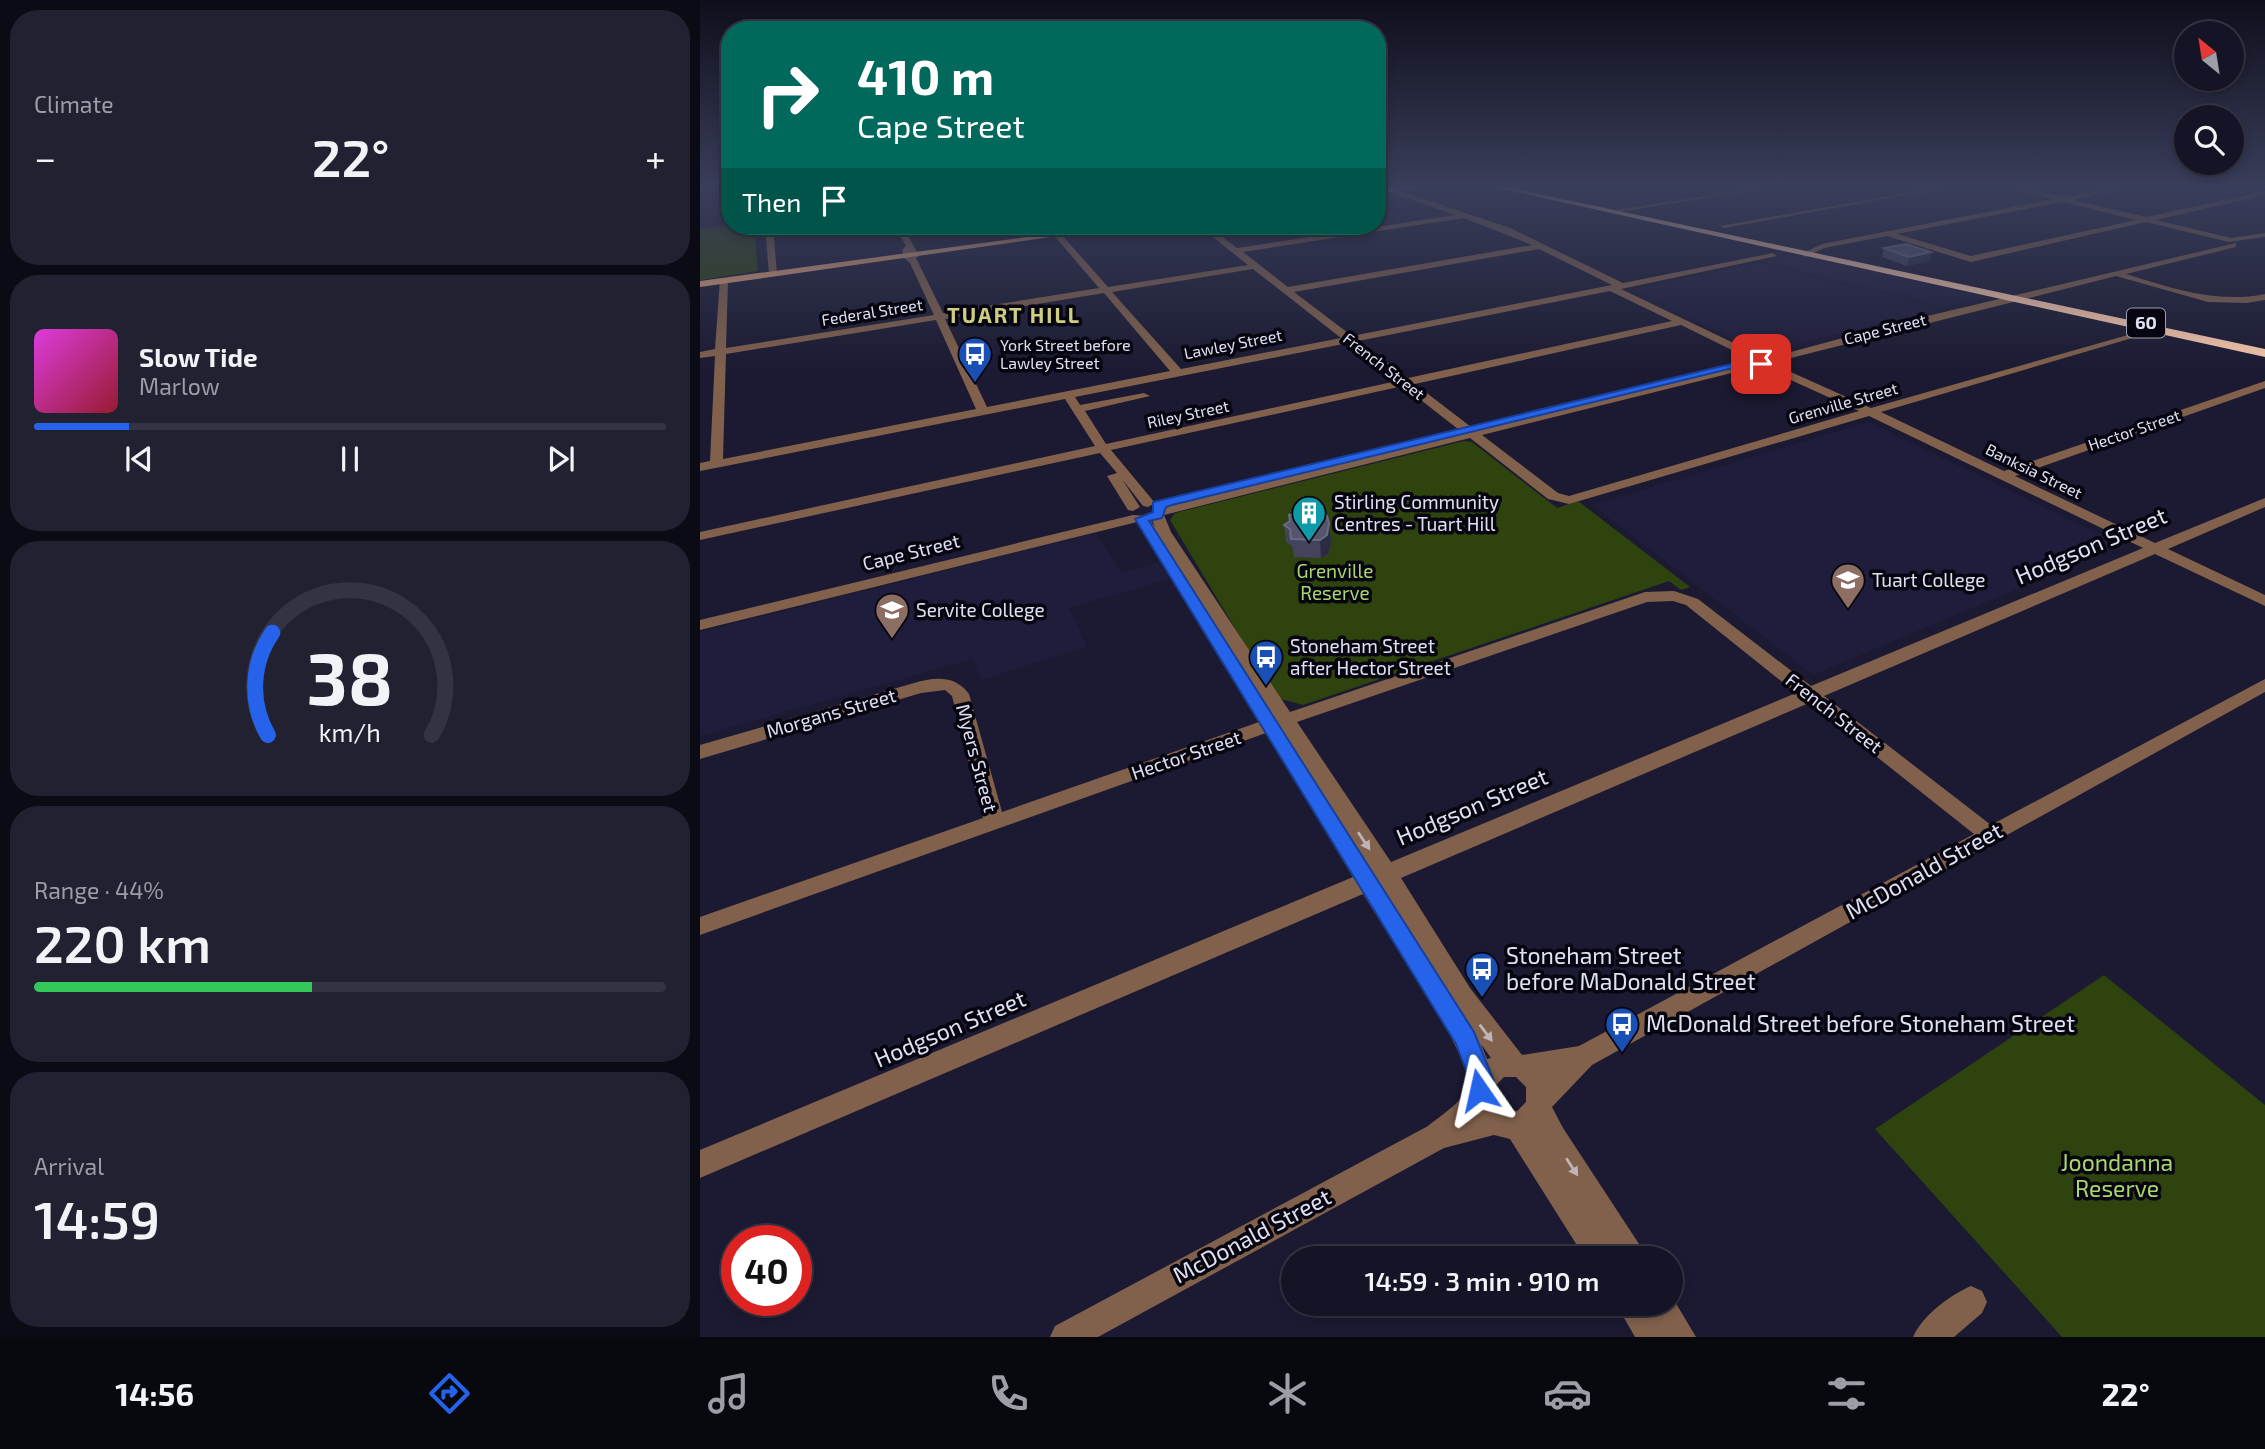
<!DOCTYPE html>
<meta charset="utf-8">
<style>
:root{--surface:#141426;--page:#212132;--text:#f1f3f6;--muted:#9d9ea7;--line:#333343;--accent:#2563eb}
body{margin:0;font-family:"Exo 2",sans-serif;background:var(--page);color:var(--text);height:100vh;display:flex;flex-direction:column;font-size:26px;white-space:nowrap}
*{box-sizing:border-box;margin:0}
p{font-size:23px;color:var(--muted)}
.icon{flex:none;width:38px;height:38px;fill:none;stroke:currentColor;stroke-width:2;stroke-linecap:round;stroke-linejoin:round}
.map{position:relative;flex:1;overflow:hidden}
.details{display:flex;flex-direction:column;gap:10px;padding:10px;background:#0b0b15;width:700px}
.details>*{flex:none}
.hud{position:absolute;left:21px;top:21px;width:665px;height:214px;border-radius:28px;box-shadow:0 4px 10px #0003,0 0 0 2px var(--line);background:#00695c;color:#fff;overflow:hidden}
.needle{width:46px;rotate:330deg}
.controls{position:absolute;left:1474px;top:21px;display:grid;gap:14px}
.controls a{display:grid;place-items:center;width:70px;height:70px;border-radius:50%;background:var(--surface);box-shadow:0 4px 10px #0003,0 0 0 2px var(--line);font-size:35px}
.speed{position:absolute;left:21px;top:1225px;display:flex;gap:14px;font-size:35px;font-weight:700;text-align:center}
.speed>*{display:grid;place-content:center;width:91px;height:91px;border-radius:50%;background:var(--surface);box-shadow:0 4px 10px #0003,0 0 0 2px var(--line);line-height:1}
.speed .limit{border:10px solid #d22;background:#fff;color:#111}
.pin{position:absolute;display:grid;place-items:center;width:60px;height:60px;color:#fff;margin:-30px;border-radius:14px;box-shadow:0 4px 10px #0006}
.me{position:absolute;width:77px;margin:-38px;rotate:349deg;stroke-linejoin:round;filter:drop-shadow(0 0 5px #0008)}
.turn{display:flex;align-items:center;gap:24px;height:147px;padding:0 21px;font-size:32px}
.turn .icon{width:91px;height:91px;stroke-width:2.5}
.turn b{display:block;font-size:49px;line-height:60px}
.then{display:flex;align-items:center;height:66px;padding:0 21px;background:#0003;gap:14px;font-size:26px}
.big{font-size:52px;font-weight:600;line-height:1.1}
.details .tile{flex:1;display:flex;flex-direction:column;justify-content:center;gap:10px;min-width:0;padding:0 24px;border-radius:28px;background:var(--page)}
.details .dial{align-items:center;gap:0}
.dial svg{height:182px;overflow:visible;fill:none;stroke:var(--line);stroke-width:7;stroke-linecap:round;text-anchor:middle}
.dial text{fill:var(--text);stroke:none}
.song{display:flex;align-items:center;gap:21px}
.cover{width:84px;height:84px;border-radius:10px;background:linear-gradient(135deg,hsl(300 70% 55%),hsl(350 70% 35%))}
.played{height:7px;border-radius:4px;background:linear-gradient(90deg,var(--accent) 15%,var(--line) 15%)}
.keys{display:flex;justify-content:space-around;direction:ltr}
.heat{display:flex;justify-content:space-between;align-items:center;font-size:38px;direction:ltr}
.charge{height:10px;border-radius:5px;background:linear-gradient(90deg,#34c759 44%,var(--line) 0)}
.trip{position:absolute;left:581px;top:1246px;width:402px;height:70px;border-radius:35px;background:var(--surface);box-shadow:0 4px 10px #0003,0 0 0 2px var(--line);font-weight:600;line-height:70px;text-align:center}
.menu{display:flex;height:112px;justify-content:space-around;align-items:center;background:#08080f;color:var(--muted)}
.menu .icon{width:49px;height:49px}
.menu .current{color:var(--accent)}
.menu b{font-size:32px;color:var(--text)}
main{display:flex;flex:1;min-height:0}
.map>svg:first-child{display:block}
.built{fill:#1f1d3c}
.green{fill:#2e430d}
.lines{fill:none;stroke-linecap:round;stroke-linejoin:round}
.minor{fill:#81614c;fill-rule:evenodd}
.major{fill:#e9a679;fill-rule:evenodd}
.highway{fill:#fbcaab;fill-rule:evenodd}
.wall{fill:#44435d}
.shaded-wall{fill:#2c2b45}
.building{fill:#54546d;stroke:#6a6a82;stroke-width:2}
.oneway{fill:#beb4b7}
.route{fill:#2563eb;stroke:#184099;stroke-width:2}
.labels{text-anchor:middle;stroke-width:7;stroke-linejoin:round;paint-order:stroke}
.far-street-label{font-size:16px;fill:#dfe0f1;stroke:#070610}
.far-poi-label{font-size:16px;fill:#dfe0f1;stroke:#070610;text-anchor:start}
.shield{fill:#070610;stroke:#9e9fae;stroke-width:2}
.shield-label{font-size:18px;font-weight:bold;fill:#dfe0f1}
.poi-label{font-size:19px;fill:#dfe0f1;stroke:#070610;text-anchor:start}
.street-label{font-size:19px;fill:#dfe0f1;stroke:#070610}
.park-label{font-size:19px;fill:#a9d76b;stroke:#070610}
.far-district-label{font-size:21px;font-weight:bold;letter-spacing:2px;fill:#cece80;stroke:#070610}
.near-street-label{font-size:23px;fill:#dfe0f1;stroke:#070610}
.near-poi-label{font-size:23px;fill:#dfe0f1;stroke:#070610;text-anchor:start}
.near-park-label{font-size:23px;fill:#a9d76b;stroke:#070610}
</style>
<main>
<section class="details">
<div class="tile"><p>Climate</p>
<div class="heat"><a>−</a><b class="big">22°</b><a>+</a></div>
</div>
<div class="tile">
<div class="song"><i class="cover"></i><div><b>Slow Tide</b><p>Marlow</p></div></div>
<div class="played"></div>
<div class="keys"><svg class="icon" aria-label="previous" viewBox="0 0 24 24"><path d="M18 5L8 12l10 7zM5 5v14"/></svg><svg class="icon" aria-label="pause" viewBox="0 0 24 24"><path d="M8 5v14M16 5v14"/></svg><svg class="icon" aria-label="next" viewBox="0 0 24 24"><path d="M6 5l10 7-10 7zM19 5v14"/></svg></div>
</div>
<div class="tile dial"><svg viewBox="0 0 100 80">
<path d="M14 69A42 42 0 1 1 86 69"/>
<path d="M14 69A42 42 0 0 1 16 24" stroke="#2563eb"/>
<text x="50" y="56" font-size="32" font-weight="700">38</text>
<text x="50" y="72" font-size="11">km/h</text>
</svg></div>
<div class="tile"><p>Range · 44%</p><b class="big">220 km</b><div class="charge"></div></div>
<div class="tile"><p>Arrival</p><b class="big">14:59</b></div>
</section>
<div class="map">
<svg width="1565" height="1337" viewBox="0 0 1565 1337">
<rect width="100%" height="100%" fill="#1b1a32"/>
<!-- built -->
<path class="built" d="M1099,255l182,40 4,3 -44,10 -33,-12 -72,-14 -70,-21z
M1062,263l68,19 67,14 39,14 -167,41 -14,-2 -123,-60z
M1169,422l253,123 -309,130 -221,-170z
M396,533l25,40 38,-11 11,17 -101,29 18,39 -106,33 -8,-21 -273,77v-104z"/>
<!-- green -->
<path class="green" d="M30,225l24,1 4,45 -58,9v-51z
M764,441l8,1 85,66 21,-7 112,86 -9,3 -12,-9 -366,124 -26,-7 -107,-178 5,-7z
M1404,975l161,130v232h-203l-187,-208z"/>
<g class="lines">
<!-- minor -->
<path class="minor" d="M0,185h24l-24,4z
M1074,185h14l-169,27 -4,-2z
M1251,185h12l-239,43 -4,-2z
M1301,185h10l52,12 77,-12 -67,15 73,17 119,-26v4l-109,25 75,18 34,-5v4l-36,5 -83,-20 -175,40 -84,-26 -63,12 -19,9 -4,-3 21,-10 231,-45zM1363,202l73,18 -165,36 -74,-22z
M689,187l121,41 113,55 150,-30 4,3 -156,33 125,60 16,4v4l-24,-4 -57,-28 -266,59 60,46 282,-69 12,1v-4l133,-36 334,-79v4l-110,27c46,14 90,30 139,20v6l-19,3 -38,-1 -92,-26 -345,87 100,45 285,-81v4l-275,81 123,59 261,-90v7l-250,88 140,67 110,-45v9l-97,42 97,46v11l-110,-52 -331,142 167,129 274,-146v13l-673,373 -40,42 11,21 78,119 4,11h-60l-75,-119 -16,-4 -50,13 -346,189h-48l5,-11 373,-200c12,-10 37,-25 40,-41 5,-28 -86,-160 -105,-191l-663,284v-28l653,-273 -87,-144 -566,202v-18l283,-99 -31,-122 -7,-6 -24,3 -221,66v-14l214,-62c21,-6 41,-8 55,11l33,118 257,-90 -77,-126 2,-3 11,-1 -20,-31 -11,1 -27,-40 -437,108v-10l433,-105 14,1 8,11 -5,-12 6,-7 307,-75 -60,-47 -292,64 44,53 -7,4 -5,-1 -21,-27 18,28 -7,4 -5,-1 -21,-34 10,-3 -17,-20 -400,87v-8l395,-86 -30,-47 -365,72v-8l10,-2 5,-105 -15,2v-6l15,-3 5,-70 8,2 -2,67 208,-33 -24,-52 -6,-5 -2,-8 4,-4 -11,-20h8l16,30 -3,2 27,55 156,-25 -53,-62h8l54,61 140,-22 -49,-39h9l29,22 218,-33 -69,-24zM764,218l68,27 -244,42 -45,-35zM839,249l73,36 -260,51 -58,-44zM553,269l88,69 -160,31 -69,-77zM910,291l62,30 -264,57 -50,-37zM404,293l66,78 -183,36 -42,-88zM236,320l40,89 -253,50 3,-105zM648,343l49,38 -291,63 -21,-33 65,-15 -6,-3 -64,12 -5,-8zM1060,366l99,45 -290,85 -11,-3 -76,-58zM1169,416l274,132 -332,138 -113,-87 -24,-8 -29,1 -355,120 -119,-180 -7,-17 306,-77 78,61 21,5zM973,601l13,4 110,88 -405,169 -94,-140 350,-120zM1109,703l165,131 -395,212 -57,9 -52,-67 -69,-110zM781,1044l10,14 -4,1zM804,1077h12l10,10v15l-9,9 -11,1 -12,-10v-15z
M65,226h8l4,48 -4,3 -4,-3z
M1271,1286l11,5 5,11 -5,11 -28,24h-41c9,-21 37,-42 58,-51z
M971,1295l25,42h-61l-19,-33h55z"/>
<!-- major -->
<path class="major" d="M722,185h16l-61,9v-4z
M408,226h20l-428,61v-6z"/>
<!-- highway -->
<path class="highway" d="M784,185h13l768,164v8z"/>
</g>
<!-- wall -->
<path class="wall" d="M1184,248l47,4 -2,9 -22,5 -25,-9z
M629,523l2,18 -2,12 -8,5 -27,-1 -2,-11 -6,-4 -2,-17z"/>
<!-- shaded-wall -->
<path class="shaded-wall" d="M1231,252l-2,9 -22,5 2,-9z
M629,523l2,18 -2,12 -8,5 -1,-18z"/>
<!-- building -->
<path class="building" d="M1206,244l25,8 -22,5 -25,-9z
M620,512l7,4 2,7 -2,12 -7,5 -29,-1 -1,-10 -6,-4 6,-4 -1,-6z"/>
<!-- one-way arrows -->
<defs><path id="oneway-solid" d="M-6-.8H1V-3.2L6.5 0L1 3.2V.8H-6Z" transform="scale(1.75)"/></defs>
<g class="oneway">
<use href="#oneway-solid" transform="translate(664 841) rotate(56)"/>
<use href="#oneway-solid" transform="translate(786 1033) rotate(53)"/>
<use href="#oneway-solid" transform="translate(872 1167) rotate(57)"/>
</g>
<!-- sky -->
<linearGradient id="sky" x2="0" y2="1"><stop stop-color="#0f0e1c"/><stop offset="0.5" stop-color="#393e5a"/><stop offset="1" stop-color="#393e5a" stop-opacity="0"/></linearGradient>
<rect width="1565" height="372" fill="url(#sky)"/>
<!-- route -->
<path class="route" d="M1049,357l17,7 -5,3 -12,-3 -577,141 -6,2 -4,11 -13,3 325,511 20,49 -6,17 -9,3 -8,-3 -4,-8 3,-9 -14,-37 -321,-525 18,-7v-10l582,-139z"/>
<!-- icons -->
<defs>
<g id="bus-pin" transform="scale(1.75)"><path d="M0 17L-7.5 6A9.5 9.5 0 1 1 7.5 6Z" fill="#1a4fb4" stroke="#070610"/><path d="M-5-6H5V4H4V6H2V4H-2V6H-4V4H-5ZM-3.5-4V0h7V-4ZM-3.5 1.2v1.5H-2V1.2ZM2 1.2v1.5H3.5V1.2Z" fill="#fff"/></g>
<g id="building-pin" transform="scale(1.75)"><path d="M0 17L-7.5 6A9.5 9.5 0 1 1 7.5 6Z" fill="#0f9aa8" stroke="#070610"/><path d="M-4-6H4V6H1V3H-1V6H-4ZM-2.5-4.3h1.7v1.8h-1.7ZM.8-4.3h1.7v1.8H.8ZM-2.5-1h1.7V.8h-1.7ZM.8-1h1.7V.8H.8Z" fill="#fff"/></g>
<g id="school-pin" transform="scale(1.75)"><path d="M0 17L-7.5 6A9.5 9.5 0 1 1 7.5 6Z" fill="#8d6e63" stroke="#070610"/><path d="M0-5L7-2L0 1L-7-2ZM-4 1L0 2.5L4 1V4Q0 6-4 4Z" fill="#fff"/></g>
</defs>
<g fill-rule="evenodd">
<use href="#bus-pin" x="275" y="354"/>
<use href="#building-pin" x="609" y="513"/>
<use href="#school-pin" x="1148" y="580"/>
<use href="#school-pin" x="192" y="610"/>
<use href="#bus-pin" x="566" y="657"/>
<use href="#bus-pin" x="782" y="969"/>
<use href="#bus-pin" x="922" y="1024"/>
</g>
<g class="labels">
<!-- far-street labels -->
<g class="far-street-label">
<text transform="translate(172 312) rotate(-9)" y="6">Federal Street</text>
<text transform="translate(1185 329) rotate(-14)" y="6">Cape Street</text>
<text transform="translate(533 344) rotate(-11)" y="6">Lawley Street</text>
<text transform="translate(684 366) rotate(38)" y="6">French Street</text>
<text transform="translate(1143 403) rotate(-16)" y="6">Grenville Street</text>
<text transform="translate(488 414) rotate(-12)" y="6">Riley Street</text>
<text transform="translate(1434 430) rotate(-19)" y="6">Hector Street</text>
<text transform="translate(1334 471) rotate(26)" y="6">Banksia Street</text>
</g>
<!-- far-poi labels -->
<g class="far-poi-label">
<text x="300" y="351">York Street before<tspan x="300" dy="18">Lawley Street</tspan></text>
</g>
<!-- shield labels -->
<rect class="shield" x="1427" y="308.5" width="38" height="29" rx="5"/>
<g class="shield-label">
<text x="1446" y="329">60</text>
</g>
<!-- poi labels -->
<g class="poi-label">
<text x="634" y="509">Stirling Community<tspan x="634" dy="22">Centres - Tuart Hill</tspan></text>
<text x="1172" y="587">Tuart College</text>
<text x="216" y="617">Servite College</text>
<text x="590" y="653">Stoneham Street<tspan x="590" dy="22">after Hector Street</tspan></text>
</g>
<!-- street labels -->
<g class="street-label">
<text transform="translate(211 552) rotate(-14)" y="7">Cape Street</text>
<text transform="translate(131 713) rotate(-16)" y="7">Morgans Street</text>
<text transform="translate(1134 713) rotate(38)" y="7">French Street</text>
<text transform="translate(486 755) rotate(-19)" y="7">Hector Street</text>
<text transform="translate(277 758) rotate(75)" y="7">Myers Street</text>
</g>
<!-- park labels -->
<g class="park-label">
<text x="635" y="578">Grenville<tspan x="635" dy="22">Reserve</tspan></text>
</g>
<!-- far-district labels -->
<g class="far-district-label">
<text x="314" y="323">TUART HILL</text>
</g>
<!-- near-street labels -->
<g class="near-street-label">
<text transform="translate(1391 546) rotate(-23)" y="8">Hodgson Street</text>
<text transform="translate(772 807) rotate(-23)" y="8">Hodgson Street</text>
<text transform="translate(1224 871) rotate(-29)" y="8">McDonald Street</text>
<text transform="translate(250 1029) rotate(-23)" y="8">Hodgson Street</text>
<text transform="translate(552 1236) rotate(-28)" y="8">McDonald Street</text>
</g>
<!-- near-poi labels -->
<g class="near-poi-label">
<text x="806" y="964">Stoneham Street<tspan x="806" dy="26">before MaDonald Street</tspan></text>
<text x="946" y="1032">McDonald Street before Stoneham Street</text>
</g>
<!-- near-park labels -->
<g class="near-park-label">
<text x="1417" y="1171">Joondanna<tspan x="1417" dy="26">Reserve</tspan></text>
</g>
</g>
</svg>
<div class="controls">
<a><svg class="needle" viewBox="-14 -14 28 28"><path d="M0-13l5 13h-10z" fill="#e53935"/><path d="M0 13l5-13h-10z" fill="#9d9ea7"/></svg></a>
<a><svg class="icon" aria-label="search" viewBox="0 0 24 24"><circle cx="10" cy="10" r="6"/><path d="M15 15l6 6"/></svg></a>
</div>
<div class="speed"><div class="limit">40</div></div>
<div class="pin" style="left:1061px;top:364px;background:#d93025"><svg class="icon" aria-label="arrive" viewBox="0 0 24 24"><path d="M6 21V4h12l-3 4 3 4H6"/></svg></div>
<svg class="me" style="left:779px;top:1090px" viewBox="-20 -20 40 40"><path d="M0-17L14 15 0 8-14 15z" fill="#2563eb" stroke="#fff" stroke-width="4"/></svg>
<div class="trip">14:59 · 3 min · 910 m</div>
<div class="hud">
<div class="turn"><svg class="icon" aria-label="right" viewBox="0 0 24 24"><path d="M7 20v-9h11M14 6l5 5-5 5"/></svg><div><b>410 m</b>Cape Street</div></div>
<div class="then">Then<svg class="icon" aria-label="arrive" viewBox="0 0 24 24"><path d="M6 21V4h12l-3 4 3 4H6"/></svg></div>
</div>
</div>
</main>
<nav class="menu">
<b>14:56</b>
<svg class="icon current" aria-label="directions" viewBox="0 0 24 24"><path d="M12 3l9 9-9 9-9-9zM9 14v-3h6M13 9l2 2-2 2"/></svg>
<svg class="icon" aria-label="music" viewBox="0 0 24 24"><path d="M9 18V5l10-2v13"/><circle cx="6" cy="18" r="3"/><circle cx="16" cy="16" r="3"/></svg>
<svg class="icon" aria-label="phone" viewBox="0 0 24 24"><path d="M5 4h4l2 5-3 2q2 4 5 5l2-3 5 2v4C11 20 4 13 5 4z"/></svg>
<svg class="icon" aria-label="climate" viewBox="0 0 24 24"><path d="M12 3v18M4 7l16 10M4 17L20 7"/></svg>
<svg class="icon" aria-label="car" viewBox="0 0 24 24"><path d="M5 17H2v-5l4-1 3-4h7l3 4 3 1v5h-3M9 17h6M6 11h13"/><circle cx="7" cy="17" r="2"/><circle cx="17" cy="17" r="2"/></svg>
<svg class="icon" aria-label="filters" viewBox="0 0 24 24"><path d="M4 7h16M4 17h16"/><circle cx="9" cy="7" r="2"/><circle cx="15" cy="17" r="2"/></svg>
<b>22°</b>
</nav>
